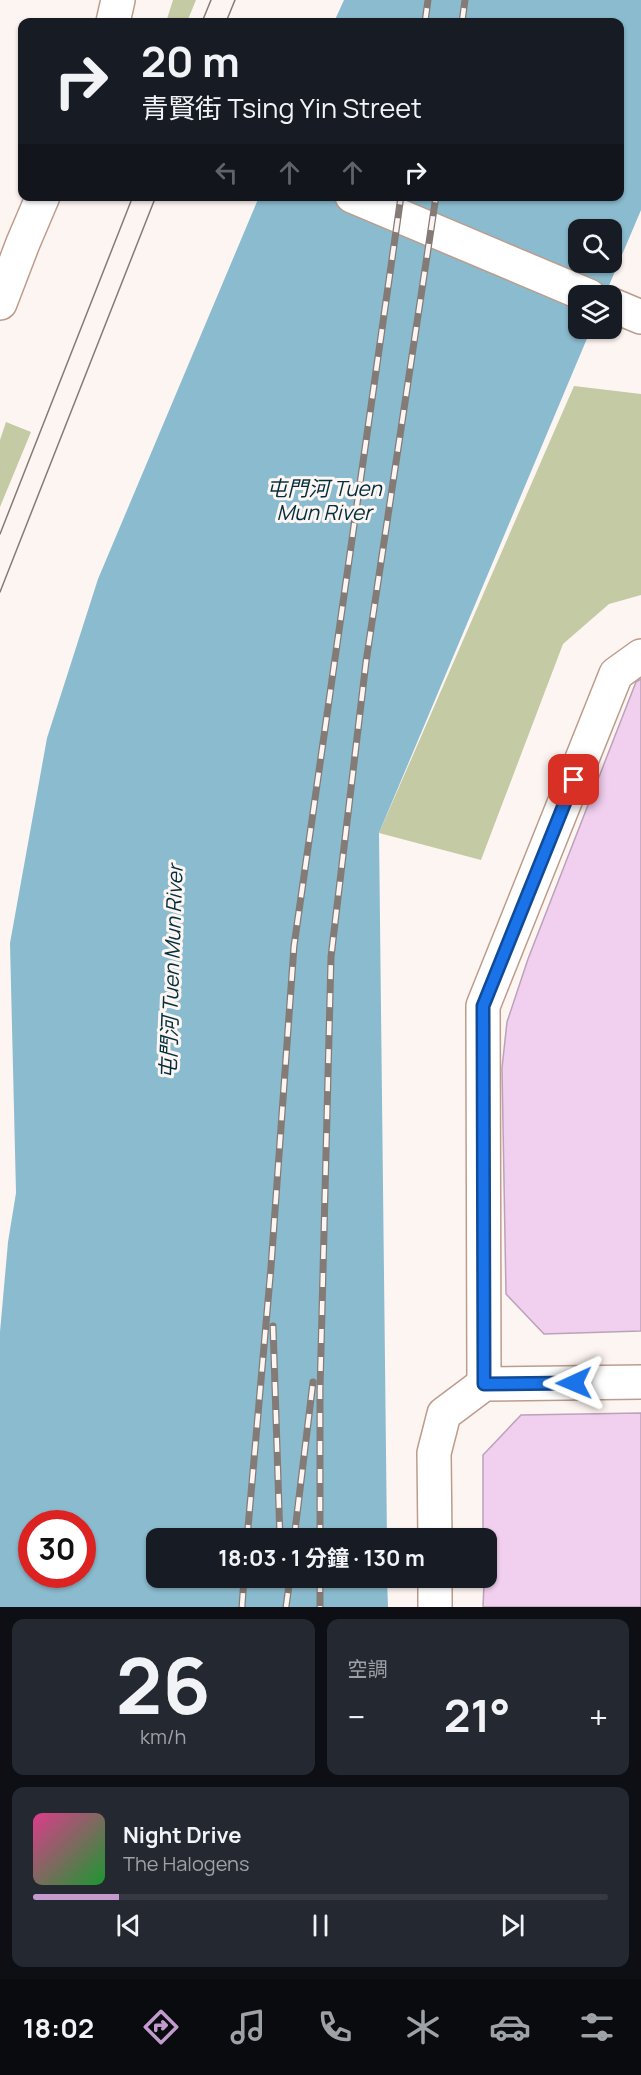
<!DOCTYPE html>
<html lang="zh-TW">
<meta charset="utf-8">
<style>
:root{--surface:#171b24;--page:#242831;--text:#f1f3f6;--muted:#9ea1a6;--line:#363941;--accent:#c29acd}
body{margin:0;font-family:Manrope,"Noto Sans TC",sans-serif;background:var(--page);color:var(--text);height:100vh;display:flex;flex-direction:column;font-size:22px;white-space:nowrap}
*{box-sizing:border-box;margin:0}
p{font-size:20px;color:var(--muted)}
.icon{flex:none;width:33px;height:33px;fill:none;stroke:currentColor;stroke-width:2;stroke-linecap:round;stroke-linejoin:round}
.map{position:relative;height:1607px;overflow:hidden}
.sheet{display:flex;flex-direction:column;gap:12px;padding:12px;background:#0d0f14;flex:1}
.sheet>*{flex:none}
.guide{position:absolute;left:18px;top:18px;width:606px;height:183px;border-radius:12px;box-shadow:0 2px 4px #0004;background:#171b24;color:var(--text);overflow:hidden}
.buttons{position:absolute;left:568px;top:219px;display:grid;gap:12px}
.buttons a{display:grid;place-items:center;width:54px;height:54px;border-radius:12px;background:var(--surface);box-shadow:0 2px 4px #0004;font-size:30px}
.speed{position:absolute;left:18px;top:1510px;display:flex;gap:12px;font-size:30px;font-weight:700;text-align:center}
.speed>*{display:grid;place-content:center;width:78px;height:78px;border-radius:50%;background:var(--surface);box-shadow:0 2px 4px #0004;line-height:1}
.speed .limit{border:9px solid #d22;background:#fff;color:#111}
.pin{position:absolute;display:grid;place-items:center;width:51px;height:51px;color:#fff;margin:-26px;border-radius:12px;box-shadow:0 3px 9px #0006}
.me{position:absolute;width:66px;margin:-33px;rotate:269deg;stroke-linejoin:round;filter:drop-shadow(0 0 4px #0008)}
.turn{display:flex;align-items:center;gap:21px;height:126px;padding:0 24px;font-size:27px}
.turn .icon{width:78px;height:78px;stroke-width:2.5}
.turn b{display:block;font-size:42px;line-height:51px}
.lanes{display:flex;align-items:center;height:57px;padding:0 24px;background:#0003;justify-content:center;gap:30px;direction:ltr}
.lanes .off{opacity:.35}
.big{font-size:45px;font-weight:700;line-height:1.1}
.sheet .tile{flex:1;display:flex;flex-direction:column;justify-content:center;gap:9px;min-width:0;padding:0 21px;border-radius:12px;background:var(--page)}
.sheet .dial{align-items:center;gap:0}
.dial b{font-size:78px;line-height:1}
.song{display:flex;align-items:center;gap:18px}
.cover{width:72px;height:72px;border-radius:9px;background:linear-gradient(135deg,hsl(330 70% 55%),hsl(130 70% 35%))}
.played{height:6px;border-radius:3px;background:linear-gradient(90deg,var(--accent) 15%,var(--line) 15%)}
.keys{display:flex;justify-content:space-around;direction:ltr}
.heat{display:flex;justify-content:space-between;align-items:center;font-size:33px;direction:ltr}
.sheet .tiles{flex:1;display:grid;gap:12px;grid-template-columns:1fr 1fr}
.tile:last-child{grid-column:span 2}
.trip{position:absolute;left:146px;top:1528px;width:351px;height:60px;border-radius:12px;background:var(--surface);box-shadow:0 2px 4px #0004;font-weight:700;line-height:60px;text-align:center}
.tab-bar{display:flex;height:96px;justify-content:space-around;align-items:center;background:#090b0e;color:var(--muted)}
.tab-bar .icon{width:42px;height:42px}
.tab-bar .active{color:var(--accent)}
.tab-bar b{font-size:27px;color:var(--text)}
.map>svg:first-child{display:block}
.green{fill:#c4caa3}
.water{fill:#8bbbce;fill-rule:evenodd}
.building{fill:#f1cfef;stroke:#bba2ba;stroke-width:1.5}
.lines{fill:none;stroke-linecap:round;stroke-linejoin:round}
.street-casing{stroke:#bd9c8c;stroke-width:36}
.secondary-casing{stroke:#bd9c8c;stroke-width:36}
.street{stroke:#fff;stroke-width:33}
.secondary{stroke:#fff;stroke-width:33}
.tram{stroke:#857b76;stroke-width:1.5}
.rail-casing{stroke:#857b76;stroke-width:7}
.rail{stroke:#fdf5f2;stroke-width:4.5;stroke-dasharray:14;stroke-linecap:butt}
.route-casing{stroke:#114b97;stroke-width:15}
.route{stroke:#1a73e8;stroke-width:10}
.labels{text-anchor:middle;stroke-width:6;stroke-linejoin:round;paint-order:stroke}
.water-label{font-size:21px;font-style:italic;fill:#022f3d;stroke:#fdf5f2}
</style>
<div class="map">
<svg width="641" height="1607" viewBox="0 0 641 1607">
<rect width="100%" height="100%" fill="#fdf5f2"/>
<!-- green -->
<path class="green" d="M173,0h23l-9,22h-21z
M574,386l67,8v201l-32,9 -46,40 -82,216 -102,-27z
M6,422l25,10 -31,75v-67z"/>
<!-- water -->
<path class="water" d="M344,0h297v210l-36,85 -26,1v32l12,1 -212,504 8,706h-231v39h231l1,29h-388v-275l8,-90 8,-49 -6,-250 37,-205 51,-159 161,-382 361,-1v-174h-286zM579,230h33v32h-33zM32,1524h50v51h-50z"/>
<!-- building -->
<path class="building" d="M641,679v652l-97,3 -38,-40 -4,-226 5,-46 21,-63 108,-277z
M641,1413v194h-158l3,-68h-3v-84l38,-40z"/>
<g class="lines">
<!-- street casing -->
<g class="street-casing">
<path id="street" d="M484,1384l-1,-378 133,-332 25,-18
M435,1539l-1,-86 10,-39 40,-30 157,-2
M435,1578v29"/>
</g>
<!-- secondary casing -->
<g class="secondary-casing">
<path id="secondary" d="M113,22l5,-22
M352,196l237,100
M0,303l23,-60 20,-47
M612,305l29,12"/>
</g>
<!-- street -->
<use href="#street" class="street"/>
<!-- secondary -->
<use href="#secondary" class="secondary"/>
<!-- tram -->
<path class="tram" d="M202,22l9,-22
M226,22l9,-22
M0,534l133,-338
M0,592l156,-396"/>
<!-- rail casing -->
<g class="rail-casing">
<path id="rail" d="M425,22l3,-22
M462,22l3,-22
M273,1326l7,213
M247,1539l24,-272 23,-321 107,-750
M294,1539l19,-157
M320,1539v-149l11,-433 35,-295 70,-466
M320,1578v29
M242,1607l2,-29
M286,1607l4,-29"/>
</g>
<!-- rail -->
<use href="#rail" class="rail"/>
</g>
<g class="lines">
<!-- route casing -->
<g class="route-casing">
<path id="route" d="M574,780l-91,226 1,378 90,-1"/>
</g>
<!-- route -->
<use href="#route" class="route"/>
</g>
<g class="labels">
<!-- water labels -->
<g class="water-label">
<text x="324" y="496">屯門河 Tuen<tspan x="324" dy="24">Mun River</tspan></text>
<text transform="translate(172 972) rotate(-88)" y="7">屯門河 Tuen Mun River</text>
</g>
</g>
</svg>
<div class="buttons">
<a><svg class="icon" aria-label="search" viewBox="0 0 24 24"><circle cx="10" cy="10" r="6"/><path d="M15 15l6 6"/></svg></a>
<a><svg class="icon" aria-label="layers" viewBox="0 0 24 24"><path d="M12 4l9 5-9 5-9-5zM3 14l9 5 9-5"/></svg></a>
</div>
<div class="speed"><div class="limit">30</div></div>
<div class="pin" style="left:574px;top:780px;background:#d93025"><svg class="icon" aria-label="arrive" viewBox="0 0 24 24"><path d="M6 21V4h12l-3 4 3 4H6"/></svg></div>
<svg class="me" style="left:574px;top:1383px" viewBox="-20 -20 40 40"><path d="M0-17L14 15 0 8-14 15z" fill="#1a73e8" stroke="#fff" stroke-width="4"/></svg>
<div class="trip">18:03 · 1 分鐘 · 130 m</div>
<div class="guide">
<div class="turn"><svg class="icon" aria-label="right" viewBox="0 0 24 24"><path d="M7 20v-9h11M14 6l5 5-5 5"/></svg><div><b>20 m</b>青賢街 Tsing Yin Street</div></div>
<div class="lanes"><svg class="icon off" aria-label="left" viewBox="0 0 24 24"><path d="M17 20v-9H6M10 6l-5 5 5 5"/></svg><svg class="icon off" aria-label="ahead" viewBox="0 0 24 24"><path d="M12 20V5M6 11l6-6 6 6"/></svg><svg class="icon off" aria-label="ahead" viewBox="0 0 24 24"><path d="M12 20V5M6 11l6-6 6 6"/></svg><svg class="icon" aria-label="right" viewBox="0 0 24 24"><path d="M7 20v-9h11M14 6l5 5-5 5"/></svg></div>
</div>
</div>
<section class="sheet">
<div class="tiles">
<div class="tile dial"><b>26</b><p>km/h</p></div>
<div class="tile"><p>空調</p>
<div class="heat"><a>−</a><b class="big">21°</b><a>+</a></div>
</div>
<div class="tile">
<div class="song"><i class="cover"></i><div><b>Night Drive</b><p>The Halogens</p></div></div>
<div class="played"></div>
<div class="keys"><svg class="icon" aria-label="previous" viewBox="0 0 24 24"><path d="M18 5L8 12l10 7zM5 5v14"/></svg><svg class="icon" aria-label="pause" viewBox="0 0 24 24"><path d="M8 5v14M16 5v14"/></svg><svg class="icon" aria-label="next" viewBox="0 0 24 24"><path d="M6 5l10 7-10 7zM19 5v14"/></svg></div>
</div>
</div>
</section>
<nav class="tab-bar">
<b>18:02</b>
<svg class="icon active" aria-label="directions" viewBox="0 0 24 24"><path d="M12 3l9 9-9 9-9-9zM9 14v-3h6M13 9l2 2-2 2"/></svg>
<svg class="icon" aria-label="music" viewBox="0 0 24 24"><path d="M9 18V5l10-2v13"/><circle cx="6" cy="18" r="3"/><circle cx="16" cy="16" r="3"/></svg>
<svg class="icon" aria-label="phone" viewBox="0 0 24 24"><path d="M5 4h4l2 5-3 2q2 4 5 5l2-3 5 2v4C11 20 4 13 5 4z"/></svg>
<svg class="icon" aria-label="climate" viewBox="0 0 24 24"><path d="M12 3v18M4 7l16 10M4 17L20 7"/></svg>
<svg class="icon" aria-label="car" viewBox="0 0 24 24"><path d="M5 17H2v-5l4-1 3-4h7l3 4 3 1v5h-3M9 17h6M6 11h13"/><circle cx="7" cy="17" r="2"/><circle cx="17" cy="17" r="2"/></svg>
<svg class="icon" aria-label="filters" viewBox="0 0 24 24"><path d="M4 7h16M4 17h16"/><circle cx="9" cy="7" r="2"/><circle cx="15" cy="17" r="2"/></svg>
</nav>
